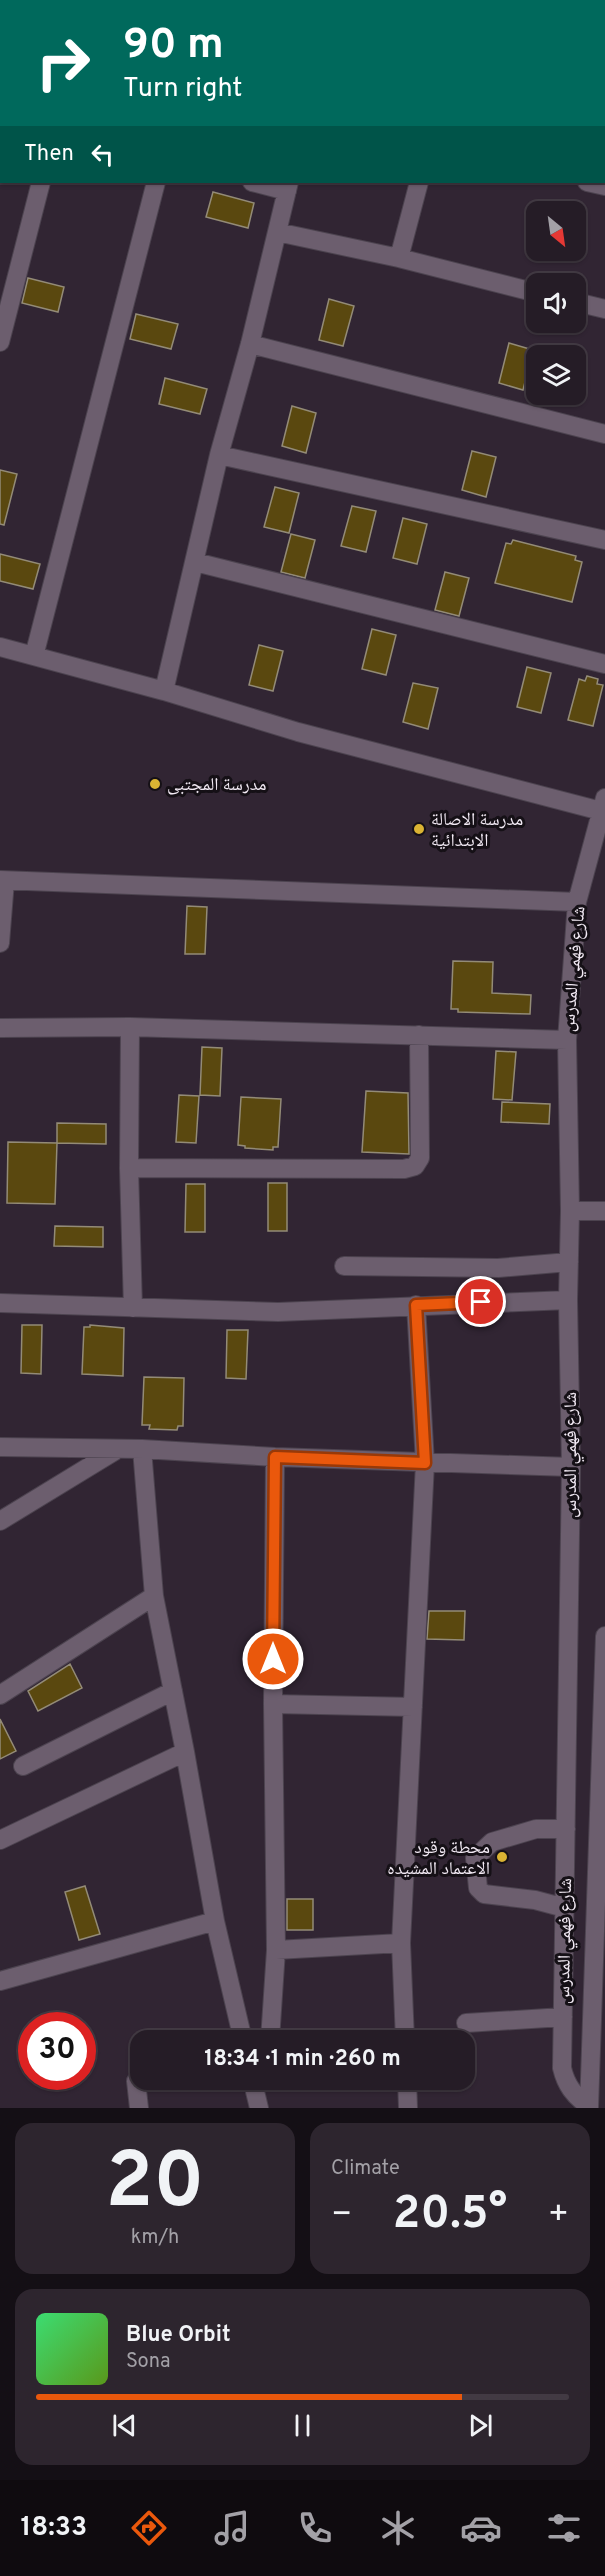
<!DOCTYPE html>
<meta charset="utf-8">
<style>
:root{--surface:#251c26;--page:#2d252e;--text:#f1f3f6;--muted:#a3a1a7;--line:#423a43;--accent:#ea580c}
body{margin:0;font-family:Overpass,"Noto Naskh Arabic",sans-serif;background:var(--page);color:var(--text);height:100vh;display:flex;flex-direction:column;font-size:22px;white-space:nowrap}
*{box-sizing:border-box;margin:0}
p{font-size:20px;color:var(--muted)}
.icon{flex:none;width:33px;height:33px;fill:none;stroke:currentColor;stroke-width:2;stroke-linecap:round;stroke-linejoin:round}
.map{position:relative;height:2108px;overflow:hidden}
.details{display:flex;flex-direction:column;gap:15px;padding:15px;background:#140f15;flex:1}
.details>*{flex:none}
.banner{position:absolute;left:0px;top:0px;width:606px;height:183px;box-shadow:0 2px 4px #0004,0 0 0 2px var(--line);background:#00695c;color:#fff;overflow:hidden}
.needle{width:39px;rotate:151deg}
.buttons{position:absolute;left:526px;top:201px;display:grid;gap:12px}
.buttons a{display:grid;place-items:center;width:60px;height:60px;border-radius:12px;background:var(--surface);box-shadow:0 2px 4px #0004,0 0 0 2px var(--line);font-size:30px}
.speed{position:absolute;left:18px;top:2012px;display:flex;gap:12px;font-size:30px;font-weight:700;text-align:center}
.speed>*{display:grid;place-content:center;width:78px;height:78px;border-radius:50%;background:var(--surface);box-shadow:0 2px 4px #0004,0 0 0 2px var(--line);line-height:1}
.speed .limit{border:9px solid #d22;background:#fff;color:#111}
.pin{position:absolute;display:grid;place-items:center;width:51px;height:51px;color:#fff;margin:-26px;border:3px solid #fff;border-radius:50%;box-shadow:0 2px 6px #0007}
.me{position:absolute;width:66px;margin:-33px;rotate:0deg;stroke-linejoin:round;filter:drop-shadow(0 0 4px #0008)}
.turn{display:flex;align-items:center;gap:21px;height:126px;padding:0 24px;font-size:27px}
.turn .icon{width:78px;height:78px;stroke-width:2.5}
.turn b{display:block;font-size:42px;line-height:51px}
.then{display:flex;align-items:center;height:57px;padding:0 24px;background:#0003;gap:12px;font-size:22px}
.big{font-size:45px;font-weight:700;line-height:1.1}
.details .widget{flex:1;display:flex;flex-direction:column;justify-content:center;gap:9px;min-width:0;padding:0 21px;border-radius:18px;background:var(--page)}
.details .dial{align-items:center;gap:0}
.dial b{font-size:78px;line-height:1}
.song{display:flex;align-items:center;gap:18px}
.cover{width:72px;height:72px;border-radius:9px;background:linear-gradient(135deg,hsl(140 70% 55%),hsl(90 70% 35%))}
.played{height:6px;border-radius:3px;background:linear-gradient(90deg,var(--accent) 80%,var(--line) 80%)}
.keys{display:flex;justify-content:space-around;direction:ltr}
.heat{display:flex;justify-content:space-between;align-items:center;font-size:33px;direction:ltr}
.details .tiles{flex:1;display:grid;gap:15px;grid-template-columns:1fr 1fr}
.widget:last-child{grid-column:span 2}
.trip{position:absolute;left:130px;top:2030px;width:345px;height:60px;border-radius:18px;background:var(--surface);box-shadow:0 2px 4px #0004,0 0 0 2px var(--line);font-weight:700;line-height:60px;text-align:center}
.tab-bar{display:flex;height:96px;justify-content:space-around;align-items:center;background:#0f0b0f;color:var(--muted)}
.tab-bar .icon{width:42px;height:42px}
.tab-bar .selected{color:var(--accent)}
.tab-bar b{font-size:27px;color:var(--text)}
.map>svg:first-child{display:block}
.building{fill:#5a480f;stroke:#938b77;stroke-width:1.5}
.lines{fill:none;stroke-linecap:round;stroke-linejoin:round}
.minor-casing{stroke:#4c434f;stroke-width:20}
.minor{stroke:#6c5e6e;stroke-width:18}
.route-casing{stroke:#983908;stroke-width:15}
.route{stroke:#ea580c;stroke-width:10}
.poi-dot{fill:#dab333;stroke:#151016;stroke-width:2}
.labels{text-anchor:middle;stroke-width:6;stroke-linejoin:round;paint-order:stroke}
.poi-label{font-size:18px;fill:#f2eaf4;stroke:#151016;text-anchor:start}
.street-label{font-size:18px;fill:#f2eaf4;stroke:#151016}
</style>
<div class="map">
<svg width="605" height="2108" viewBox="0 0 605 2108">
<rect width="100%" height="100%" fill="#312533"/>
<!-- building -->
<path class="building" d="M213,192l41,11 -6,25 -42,-11z
M28,278l36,9 -6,25 -36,-9z
M329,299l25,7 -11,40 -24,-6z
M136,314l42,10 -7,25 -41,-10z
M509,343l24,7 -10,40 -24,-7z
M165,378l42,11 -7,25 -41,-10z
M292,406l24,7 -10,40 -24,-7z
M472,451l24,6 -10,40 -24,-7z
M0,470l17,4 -13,51 -4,-1z
M275,487l24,6 -10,40 -25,-6z
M352,506l24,5 -10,41 -25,-6z
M403,518l24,6 -10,40 -24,-6z
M291,534l24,6 -10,38 -24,-6z
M513,540l63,16 -1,4 7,2 -10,40 -77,-19 11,-40 5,1z
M0,554l40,10 -7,25 -33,-8z
M445,572l24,6 -10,38 -24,-6z
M372,629l24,6 -10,40 -24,-6z
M259,645l24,6 -10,40 -24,-6z
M527,667l24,6 -10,40 -24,-6z
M587,676l11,3 -1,5 6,1 -10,41 -25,-6 11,-41 6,2z
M413,683l25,5 -10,41 -25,-7z
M187,906l20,1 -2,47h-20z
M453,961l40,1 -1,31 39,2 -1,19 -72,-2v-3h-7z
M202,1047l20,1 -2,48 -20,-1z
M496,1051l20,1 -4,48 -19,-1z
M366,1091l42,2 1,61 -47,-2z
M179,1095l20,1 -3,47 -20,-1z
M241,1097l40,2 -3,48h-5v3l-28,-2v-2l-7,-1z
M502,1102l48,2 -1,20 -48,-2z
M57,1123l49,1v20l-49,-1z
M8,1142l49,1 -2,61 -48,-1z
M268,1183h19v48h-19z
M186,1184h19v48h-20z
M55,1226l48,1v20l-49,-1z
M22,1325h20l-1,49 -20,-1z
M90,1325l34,3 -1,48 -41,-2 2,-47h6z
M227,1330h21l-2,49 -20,-1z
M144,1377l40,1 -1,48h-5l-1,4 -28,-1 1,-4h-8z
M429,1611h36l-1,29 -37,-1z
M70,1664l12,24 -44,23 -10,-20z
M0,1719l16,32 -16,8z
M85,1886l15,48 -21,6 -14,-48z
M287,1899h26v31h-26z"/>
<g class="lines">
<!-- minor casing -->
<g class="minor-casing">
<path id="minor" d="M100,0l6,2
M128,2l1,-2
M329,2l1,-2
M464,2v-2
M604,70h1
M0,121h2
M252,182l35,9
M587,182l18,4
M277,232l122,26 138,35
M399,258l20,-76
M576,302l29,7
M0,342l41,-160
M250,344l355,90
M219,455l386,85
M195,562l410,102
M0,647l164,44 134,41 307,80
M34,656l122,-474
M164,691l55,-236 31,-111 39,-162
M0,880l577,22
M0,943l5,-62
M130,1027l-1,141 4,140
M0,1028l130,-1 437,13
M129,1168l275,1 11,-3 5,-8 -1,-123
M570,1211h35
M344,1266l154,2 71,-6
M0,1303l278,9 290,-12
M0,1447l142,2 133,8 296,10
M142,1449l12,147 31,156 30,169 28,119
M0,1521l118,-72
M0,1695l154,-99
M273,1704l140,3
M23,1766l150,-75
M0,1840l185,-88
M565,1908l-30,-8 -51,-6 -6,-6 -3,-30 17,-16 44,-13h30
M276,1950l125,-7
M0,1981l215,-60
M466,2023l97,-6
M270,2040l6,-90 -3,-246 2,-247
M405,2040l-4,-97 24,-480 -9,-158
M252,2079l7,29
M407,2079l1,29
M136,2081l3,27
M589,2106c-15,-10 -23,-21 -27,-38l9,-601 -3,-167 2,-89 -3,-171 10,-138 28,-104
M589,2108l16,-472"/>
</g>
<!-- minor -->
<use href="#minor" class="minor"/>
</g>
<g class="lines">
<!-- route casing -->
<g class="route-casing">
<path id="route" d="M273,1659l2,-202 150,6 -9,-158 65,-3"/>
</g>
<!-- route -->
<use href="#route" class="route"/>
</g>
<!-- markers -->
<g class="poi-dot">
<circle cx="155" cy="784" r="6"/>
<circle cx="419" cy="829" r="6"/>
<circle cx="502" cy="1857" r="6"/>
</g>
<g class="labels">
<!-- poi labels -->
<g class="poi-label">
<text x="167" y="790">مدرسة المجتبى</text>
<text x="431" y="825">مدرسة الاصالة<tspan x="431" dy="21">الابتدائية</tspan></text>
<text x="490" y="1853" text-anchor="end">محطة وقود<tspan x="490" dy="21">الاعتماد المشيده</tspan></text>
</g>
<!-- street labels -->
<g class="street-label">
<text transform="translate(573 969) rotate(-85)" y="6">شارع فهمي المدرس</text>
<text transform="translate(570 1455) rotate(-90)" y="6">شارع فهمي المدرس</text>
<text transform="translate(564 1941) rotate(-89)" y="6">شارع فهمي المدرس</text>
</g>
</g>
</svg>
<div class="buttons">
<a><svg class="needle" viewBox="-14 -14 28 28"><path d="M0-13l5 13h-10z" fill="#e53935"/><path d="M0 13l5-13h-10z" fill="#a3a1a7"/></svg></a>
<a><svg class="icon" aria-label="sound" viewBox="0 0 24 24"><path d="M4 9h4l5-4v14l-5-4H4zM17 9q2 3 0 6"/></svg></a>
<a><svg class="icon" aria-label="layers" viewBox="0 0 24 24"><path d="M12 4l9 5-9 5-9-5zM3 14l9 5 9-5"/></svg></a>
</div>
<div class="speed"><div class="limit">30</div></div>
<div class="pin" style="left:481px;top:1302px;background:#d93025"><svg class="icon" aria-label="arrive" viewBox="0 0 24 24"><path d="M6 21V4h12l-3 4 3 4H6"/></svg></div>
<svg class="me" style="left:273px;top:1659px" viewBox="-20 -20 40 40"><circle r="17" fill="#ea580c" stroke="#fff" stroke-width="3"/><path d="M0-11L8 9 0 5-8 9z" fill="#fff"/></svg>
<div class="trip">18:34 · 1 min · 260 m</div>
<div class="banner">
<div class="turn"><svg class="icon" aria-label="right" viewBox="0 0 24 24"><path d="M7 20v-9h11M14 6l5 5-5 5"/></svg><div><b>90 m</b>Turn right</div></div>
<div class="then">Then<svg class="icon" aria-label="left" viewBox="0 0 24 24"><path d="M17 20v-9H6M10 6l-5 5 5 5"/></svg></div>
</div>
</div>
<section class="details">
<div class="tiles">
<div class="widget dial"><b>20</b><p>km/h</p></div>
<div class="widget"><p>Climate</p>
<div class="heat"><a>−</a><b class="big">20.5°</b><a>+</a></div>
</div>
<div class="widget">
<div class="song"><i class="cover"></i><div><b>Blue Orbit</b><p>Sona</p></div></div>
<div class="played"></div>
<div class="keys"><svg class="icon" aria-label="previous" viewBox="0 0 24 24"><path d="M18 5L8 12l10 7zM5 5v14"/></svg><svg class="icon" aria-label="pause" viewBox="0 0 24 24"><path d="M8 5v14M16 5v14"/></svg><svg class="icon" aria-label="next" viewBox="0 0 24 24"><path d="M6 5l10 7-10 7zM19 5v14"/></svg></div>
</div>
</div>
</section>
<nav class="tab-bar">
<b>18:33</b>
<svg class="icon selected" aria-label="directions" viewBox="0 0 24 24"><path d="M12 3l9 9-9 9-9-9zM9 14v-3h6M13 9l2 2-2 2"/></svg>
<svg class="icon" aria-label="music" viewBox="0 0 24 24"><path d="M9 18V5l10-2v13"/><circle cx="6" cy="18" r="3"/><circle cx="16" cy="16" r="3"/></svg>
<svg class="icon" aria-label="phone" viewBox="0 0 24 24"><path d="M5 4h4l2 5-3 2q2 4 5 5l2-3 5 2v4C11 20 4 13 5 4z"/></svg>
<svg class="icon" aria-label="climate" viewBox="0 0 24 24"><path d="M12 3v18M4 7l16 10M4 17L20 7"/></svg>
<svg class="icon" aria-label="car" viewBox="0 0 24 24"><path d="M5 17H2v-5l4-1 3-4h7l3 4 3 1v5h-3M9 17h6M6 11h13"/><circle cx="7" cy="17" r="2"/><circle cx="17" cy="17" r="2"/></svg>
<svg class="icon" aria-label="filters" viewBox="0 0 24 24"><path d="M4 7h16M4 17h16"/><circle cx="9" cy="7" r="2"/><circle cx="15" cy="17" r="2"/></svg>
</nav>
